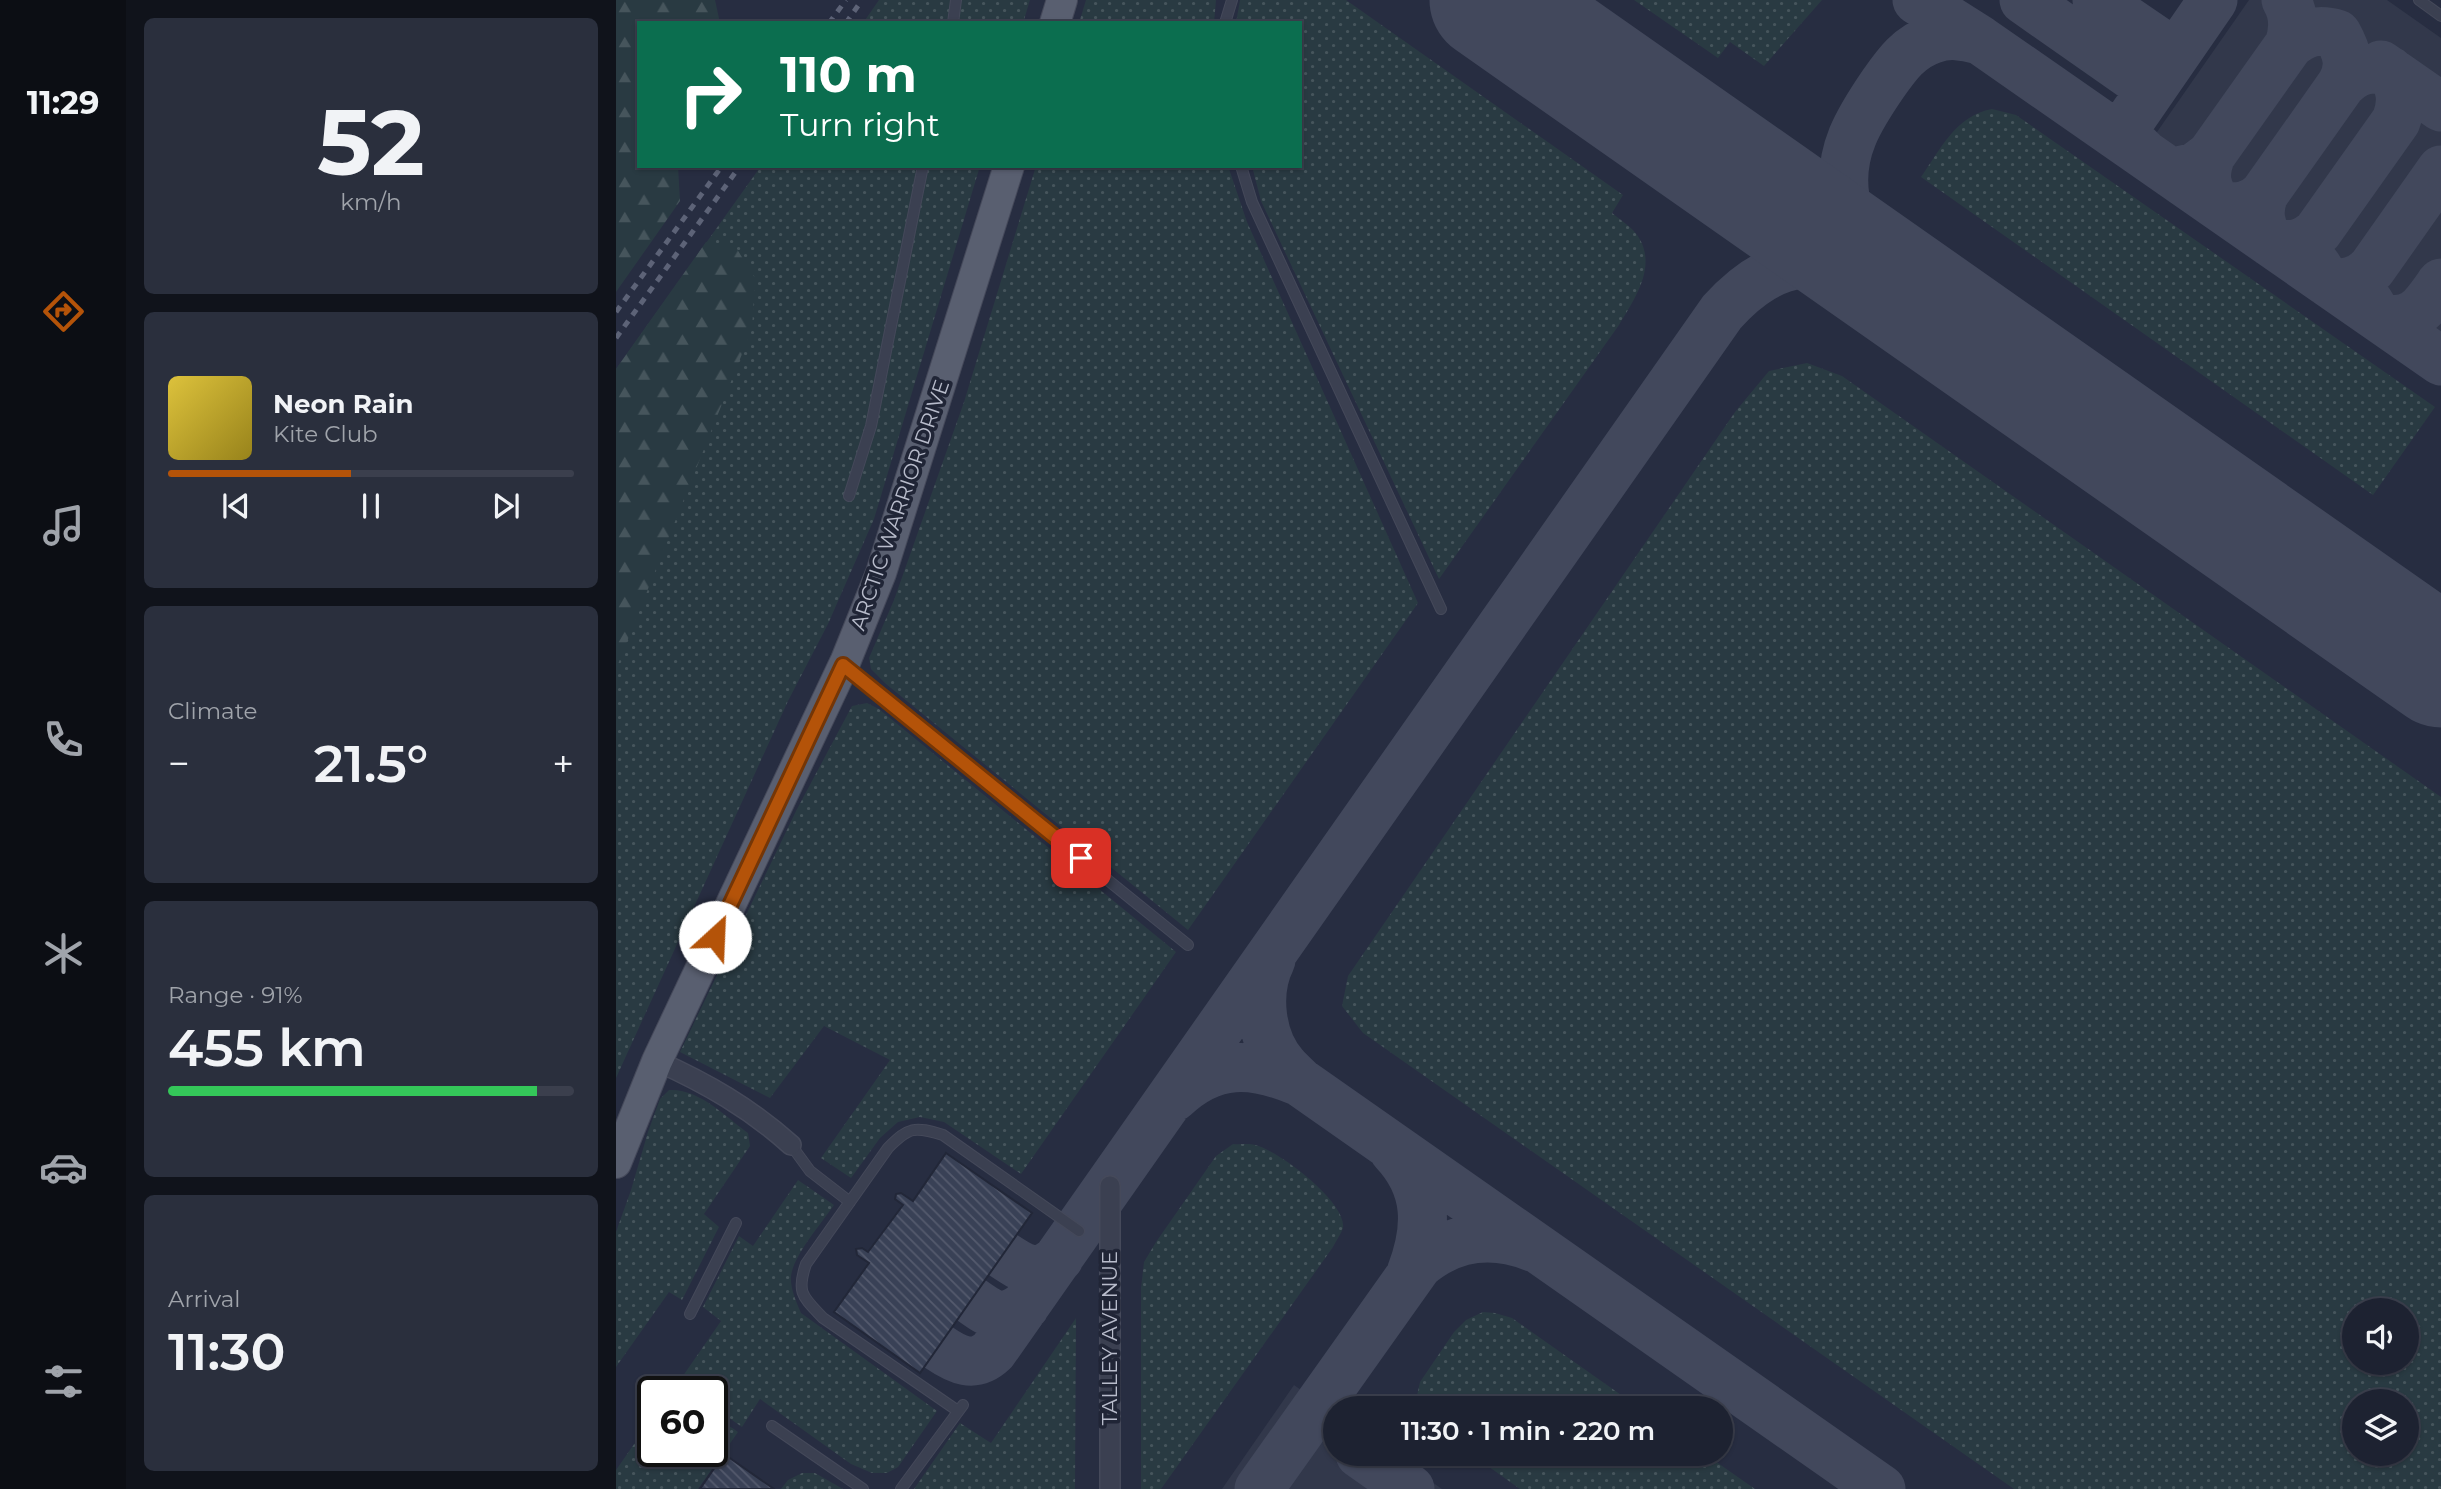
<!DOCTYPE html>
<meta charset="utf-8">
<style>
:root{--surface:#1d2231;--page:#2a2f3d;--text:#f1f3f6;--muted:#a0a4ab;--line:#3b3f4d;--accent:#b45309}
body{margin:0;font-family:Montserrat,sans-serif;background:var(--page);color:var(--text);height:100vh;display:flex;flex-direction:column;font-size:26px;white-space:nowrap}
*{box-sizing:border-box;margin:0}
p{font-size:23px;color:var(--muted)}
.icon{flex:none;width:38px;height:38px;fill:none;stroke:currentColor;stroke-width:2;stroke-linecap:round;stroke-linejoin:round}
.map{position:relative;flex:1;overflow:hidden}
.details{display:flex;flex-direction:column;gap:18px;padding:18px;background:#10131b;width:490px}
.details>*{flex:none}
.banner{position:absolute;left:21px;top:21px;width:665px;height:147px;border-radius:0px;box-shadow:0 2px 5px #0004,0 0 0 2px var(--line);background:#0b6e4f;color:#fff;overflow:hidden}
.buttons{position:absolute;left:1726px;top:1298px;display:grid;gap:14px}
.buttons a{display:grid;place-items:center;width:77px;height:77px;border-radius:50%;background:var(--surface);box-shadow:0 2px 5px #0004,0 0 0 2px var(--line);font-size:35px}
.speed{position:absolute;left:21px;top:1376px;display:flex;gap:14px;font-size:35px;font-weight:700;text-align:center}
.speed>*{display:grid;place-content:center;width:91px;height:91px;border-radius:50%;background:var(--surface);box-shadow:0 2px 5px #0004,0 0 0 2px var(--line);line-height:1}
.speed .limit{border:4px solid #111;border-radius:10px;background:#fff;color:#111}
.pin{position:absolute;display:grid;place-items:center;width:60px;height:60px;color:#fff;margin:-30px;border-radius:14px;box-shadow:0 4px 10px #0006}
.me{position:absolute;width:77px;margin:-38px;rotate:25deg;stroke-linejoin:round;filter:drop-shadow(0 0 5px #0008)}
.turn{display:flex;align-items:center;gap:24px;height:147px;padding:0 28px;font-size:32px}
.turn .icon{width:91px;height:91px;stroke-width:2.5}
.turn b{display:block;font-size:49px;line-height:60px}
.big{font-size:52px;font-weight:600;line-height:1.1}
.details .card{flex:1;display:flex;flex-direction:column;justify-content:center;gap:10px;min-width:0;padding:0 24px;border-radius:10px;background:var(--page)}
.details .dial{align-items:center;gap:0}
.dial b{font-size:91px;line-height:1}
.song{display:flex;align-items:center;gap:21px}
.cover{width:84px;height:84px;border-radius:10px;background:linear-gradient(135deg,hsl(50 70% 55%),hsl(50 70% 35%))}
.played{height:7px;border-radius:4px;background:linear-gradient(90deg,var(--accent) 45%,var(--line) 45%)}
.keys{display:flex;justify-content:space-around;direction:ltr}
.heat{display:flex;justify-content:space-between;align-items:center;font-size:38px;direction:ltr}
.charge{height:10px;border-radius:5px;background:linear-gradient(90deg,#34c759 91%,var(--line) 0)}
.trip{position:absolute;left:707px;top:1396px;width:410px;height:70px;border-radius:35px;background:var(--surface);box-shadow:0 2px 5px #0004,0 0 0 2px var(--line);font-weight:600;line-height:70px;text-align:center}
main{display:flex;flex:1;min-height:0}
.menu{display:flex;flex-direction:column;width:126px;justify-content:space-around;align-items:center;background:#0c0e14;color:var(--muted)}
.menu .icon{width:49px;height:49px}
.menu .current{color:var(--accent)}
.menu b{font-size:32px;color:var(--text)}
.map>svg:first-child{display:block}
.airport{fill:#32384b}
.grass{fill:url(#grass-dots);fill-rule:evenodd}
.forest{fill:url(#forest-firs)}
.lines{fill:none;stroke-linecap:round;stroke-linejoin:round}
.taxiway{stroke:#42485c;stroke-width:49}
.runway{stroke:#42485c;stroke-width:121}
.building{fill:url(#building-back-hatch);stroke:#222738;stroke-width:2}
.service-casing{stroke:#45495a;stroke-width:12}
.minor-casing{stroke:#45495a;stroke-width:22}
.primary-casing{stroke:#45495a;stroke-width:32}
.service{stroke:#3b4051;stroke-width:10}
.minor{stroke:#3b4051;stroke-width:19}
.primary{stroke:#595f70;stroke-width:30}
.rail{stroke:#5d6377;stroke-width:5;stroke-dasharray:7 7;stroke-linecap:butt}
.route-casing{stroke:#753606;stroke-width:18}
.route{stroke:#b45309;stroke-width:12}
.labels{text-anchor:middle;stroke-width:7;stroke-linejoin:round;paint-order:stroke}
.street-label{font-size:21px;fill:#b8bccb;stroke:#202536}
</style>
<main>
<nav class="menu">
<b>11:29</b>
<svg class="icon current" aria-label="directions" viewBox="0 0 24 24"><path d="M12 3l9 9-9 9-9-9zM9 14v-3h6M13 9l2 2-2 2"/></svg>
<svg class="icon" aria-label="music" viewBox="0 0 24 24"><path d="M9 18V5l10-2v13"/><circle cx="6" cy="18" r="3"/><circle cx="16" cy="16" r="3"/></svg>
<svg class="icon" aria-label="phone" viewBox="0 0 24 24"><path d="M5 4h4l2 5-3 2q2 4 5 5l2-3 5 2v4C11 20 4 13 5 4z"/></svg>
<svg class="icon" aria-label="climate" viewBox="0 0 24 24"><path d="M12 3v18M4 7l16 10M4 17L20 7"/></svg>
<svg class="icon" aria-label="car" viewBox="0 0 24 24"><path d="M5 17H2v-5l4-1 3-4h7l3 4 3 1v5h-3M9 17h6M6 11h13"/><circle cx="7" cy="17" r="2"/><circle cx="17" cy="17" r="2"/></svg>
<svg class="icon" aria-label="filters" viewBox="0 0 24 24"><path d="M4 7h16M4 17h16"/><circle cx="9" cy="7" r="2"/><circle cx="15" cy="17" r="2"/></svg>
</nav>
<section class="details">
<div class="card dial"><b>52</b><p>km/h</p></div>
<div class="card">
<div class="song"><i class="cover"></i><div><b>Neon Rain</b><p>Kite Club</p></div></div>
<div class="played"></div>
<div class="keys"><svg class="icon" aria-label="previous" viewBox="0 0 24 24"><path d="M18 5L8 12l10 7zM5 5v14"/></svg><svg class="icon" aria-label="pause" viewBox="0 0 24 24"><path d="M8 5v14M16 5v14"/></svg><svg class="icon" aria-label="next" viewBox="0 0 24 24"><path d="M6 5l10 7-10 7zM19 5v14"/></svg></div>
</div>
<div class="card"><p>Climate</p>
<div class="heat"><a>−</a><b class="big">21.5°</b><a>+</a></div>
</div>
<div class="card"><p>Range · 91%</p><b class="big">455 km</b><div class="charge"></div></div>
<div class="card"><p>Arrival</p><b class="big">11:30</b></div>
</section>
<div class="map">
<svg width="1825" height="1489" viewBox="0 0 1825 1489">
<defs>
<pattern id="grass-dots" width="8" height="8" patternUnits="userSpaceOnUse" patternTransform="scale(1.75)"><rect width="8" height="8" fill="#293a42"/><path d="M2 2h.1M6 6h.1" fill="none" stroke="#46555c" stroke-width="1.8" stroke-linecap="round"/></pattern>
<pattern id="forest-firs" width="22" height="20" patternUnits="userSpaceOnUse" patternTransform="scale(1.75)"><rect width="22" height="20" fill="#293a42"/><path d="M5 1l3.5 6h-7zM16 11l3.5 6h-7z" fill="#46555c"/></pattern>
<pattern id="building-back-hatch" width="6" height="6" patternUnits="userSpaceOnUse" patternTransform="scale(1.75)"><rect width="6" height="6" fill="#394156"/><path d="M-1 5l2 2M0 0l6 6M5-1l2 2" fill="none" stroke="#545a6d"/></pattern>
</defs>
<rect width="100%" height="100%" fill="#272d41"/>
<!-- airport -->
<path class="airport" d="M1633,0h138l54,38v307l-291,-203z
M678,1385l41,29v40h57l50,35h-220z"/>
<!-- grass -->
<path class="grass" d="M263,0h151l-7,23h-160z
M470,0h130l-2,23h-135z
M624,0h106l277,195 -11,18c7,6 15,11 21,17 28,31 3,67 -14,95l-180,254 -178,-378 -9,-35h48v-143h-64z
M1018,0h188l-58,66 -34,-24 -12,16z
M1376,109l24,6 419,292 -62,88 -452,-318c20,-28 34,-61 71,-68z
M145,166h219l-106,353 -46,105 -40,77 -172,377v-709z
M420,166h192l19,56 171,381 -230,327 -302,-246 -15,-15 -2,-11 25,-58 70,-198z
M1191,363l35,13 599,421v692h-427l-651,-456 -21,-27 6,-30 387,-564 34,-41zM1738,1311h52v52h-52zM1738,1402h52v52h-52z
M251,703l12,6 297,243 -155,222 -77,-52 -24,-5 -22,5 -18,16 -29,40 -30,-20 69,-98 -66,-34 -54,72 -90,-46 116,-241 56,-105z
M53,1090c30,-2 57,27 79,43l2,13 -46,68 15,13 -37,73 -13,-8 -53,75v-135l15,-42 17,-58 12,-33z
M617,1144c7,1 15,-1 22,1 23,5 92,57 88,83 -2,6 -7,13 -10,19l-172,242h-20v-201l3,-26 12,-20 60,-86z
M182,1180l36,25c-12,18 -40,49 -43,71 -1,12 5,25 10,37l136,98 -39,56 -11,6h-15l-21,-9 -91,-65 -18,28 -30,-21v-15h-21l-13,-8 43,-62 -18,-14 36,-71 14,10z
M867,1312l12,1 17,5 129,91h-221l-4,-9 4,-18 34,-50 12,-12z
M460,1318l-1,171h-161l46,-66 31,20z
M96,1414l26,18 -40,57h-82v-19l37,-53v34h59z
M855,1454h234l50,35h-235z
M186,1473h13l28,16h-62l7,-9z"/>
<!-- forest -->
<path class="forest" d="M0,0h99l5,23h-81v143h39l2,35 -64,91z
M90,242l29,4 20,32 -3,51 -136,340v-300z"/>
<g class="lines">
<!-- taxiway -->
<path class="taxiway" d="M1301,0l63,40
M1408,0l117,82 5,14
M1481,0l69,47 3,15
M1765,65l60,42
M1527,153c-11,-11 -19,-18 -12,-34l82,-119
M1595,155c-8,21 -5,33 7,50 18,4 33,2 46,-11l77,-109c11,-19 6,-33 -4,-51 -19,-6 -33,-2 -48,11
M1566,170l13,-3 16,-12 78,-110c5,-15 6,-30 -3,-45
M1648,194c-7,18 -4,32 6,48 20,5 34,3 48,-11l78,-110c7,-18 6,-34 -6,-50 -20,-5 -34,-1 -49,14
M1701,266l9,15c18,4 33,1 46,-13l69,-98
M1283,285c-27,-24 -49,-51 -54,-88 -7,-45 14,-78 38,-113 14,-20 26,-37 50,-45 16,-6 31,-3 47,1l461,321
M1753,302l9,15c35,9 45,-8 63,-34
M655,960c-16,32 -11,79 13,106 5,6 11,11 16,16
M558,1097c40,-38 79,-35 126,-15l581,407
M778,1151c35,37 34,77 17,122
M387,1255c21,14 34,23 56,3
M355,1300c21,15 30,22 54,6
M322,1347c19,13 36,22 55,4l729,-1039c55,-61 101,-57 173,-28
M744,1454l50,35
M643,1489l159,-224c34,-29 73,-34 114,-18"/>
<!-- runway -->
<path class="runway" d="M874,0l951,667"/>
</g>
<!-- building -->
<path class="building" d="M330,1153l86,60 -112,160 -86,-61 35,-49 -12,-8 -1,-6 6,-1 6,4 35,-47 -8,-6 1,-5 5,-1 12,8z
M108,1454l50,35h-74z"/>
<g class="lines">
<!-- service casing -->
<g class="service-casing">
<path id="service" d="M1803,0l22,16
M337,23l3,-23
M609,23l7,-23
M625,166l11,36 189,407
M233,496l22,-70 52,-260
M230,668l342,277
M175,1145l19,26 40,31
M74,1314l46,-91
M342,1411l-135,-93c-20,-21 -27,-25 -17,-54l82,-116c21,-21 26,-22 55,-13l136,96
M156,1426l91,63
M285,1489l62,-84"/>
</g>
<!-- minor casing -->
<g class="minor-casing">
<path id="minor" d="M41,1061c49,22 93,47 134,84
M494,1489v-303"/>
</g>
<!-- primary casing -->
<g class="primary-casing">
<path id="primary" d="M439,23l7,-23
M0,1163l41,-102 189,-401 35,-87 128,-407"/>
</g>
<!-- service -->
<use href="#service" class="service"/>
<!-- minor -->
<use href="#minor" class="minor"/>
<!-- primary -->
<use href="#primary" class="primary"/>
<!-- rail -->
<path class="rail" d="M213,23l17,-23
M230,23l16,-23
M0,312l106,-146
M0,338l124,-172"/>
</g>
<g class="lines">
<!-- route casing -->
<g class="route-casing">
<path id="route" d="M99,937l128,-272 238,193"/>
</g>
<!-- route -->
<use href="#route" class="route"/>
</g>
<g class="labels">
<!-- street labels -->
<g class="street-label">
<text transform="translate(284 505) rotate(-71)" y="7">ARCTIC WARRIOR DRIVE</text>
<text transform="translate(494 1338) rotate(-90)" y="7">TALLEY AVENUE</text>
</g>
</g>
</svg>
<div class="buttons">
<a><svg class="icon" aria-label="sound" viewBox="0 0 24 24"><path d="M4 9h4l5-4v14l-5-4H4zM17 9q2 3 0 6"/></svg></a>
<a><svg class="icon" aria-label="layers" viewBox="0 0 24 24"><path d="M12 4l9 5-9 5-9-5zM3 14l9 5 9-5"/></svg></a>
</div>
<div class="speed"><div class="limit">60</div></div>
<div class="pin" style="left:465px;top:858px;background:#d93025"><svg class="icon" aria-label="arrive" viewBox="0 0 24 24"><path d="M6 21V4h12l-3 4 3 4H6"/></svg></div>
<svg class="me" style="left:99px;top:937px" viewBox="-20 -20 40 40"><circle r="19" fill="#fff"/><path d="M0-13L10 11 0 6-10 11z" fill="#b45309"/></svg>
<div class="trip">11:30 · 1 min · 220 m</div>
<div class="banner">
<div class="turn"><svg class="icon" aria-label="right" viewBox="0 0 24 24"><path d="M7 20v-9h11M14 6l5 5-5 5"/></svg><div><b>110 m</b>Turn right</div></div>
</div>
</div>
</main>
